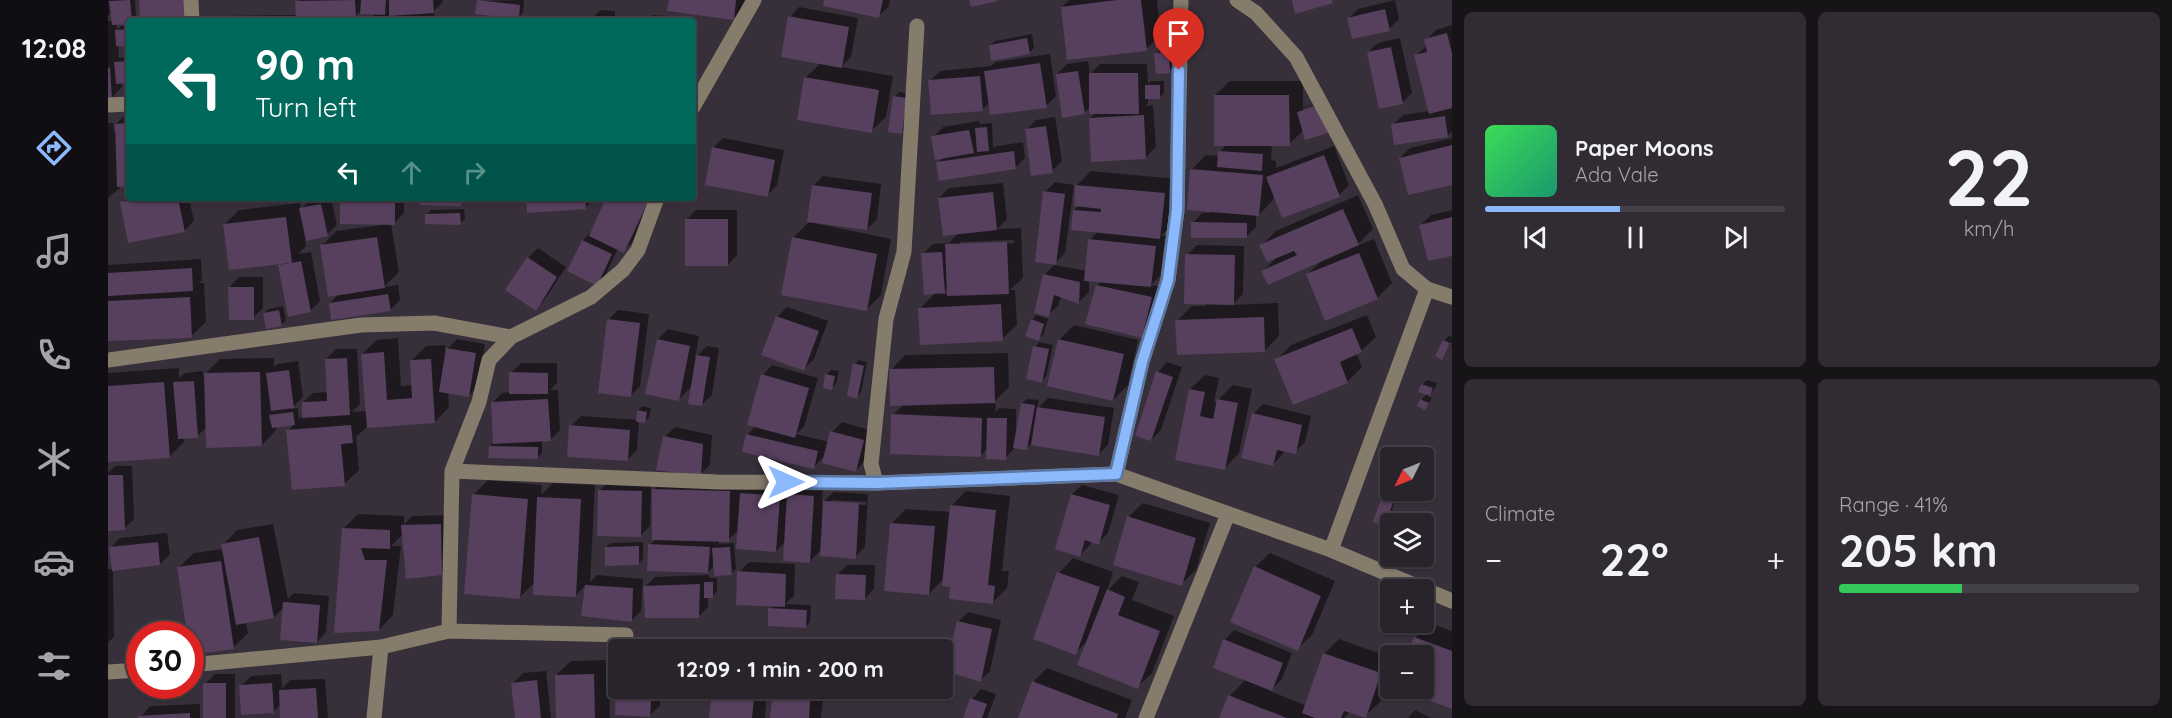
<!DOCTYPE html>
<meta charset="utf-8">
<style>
:root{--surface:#29242c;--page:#312c34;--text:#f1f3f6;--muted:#a5a4a9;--line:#454148;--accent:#8cb9fc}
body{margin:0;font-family:Quicksand,sans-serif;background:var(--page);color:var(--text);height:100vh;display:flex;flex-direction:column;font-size:22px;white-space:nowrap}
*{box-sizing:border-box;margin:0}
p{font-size:20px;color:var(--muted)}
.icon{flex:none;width:33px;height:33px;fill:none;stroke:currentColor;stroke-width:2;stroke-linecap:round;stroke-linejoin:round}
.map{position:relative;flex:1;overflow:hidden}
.drawer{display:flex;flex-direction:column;gap:12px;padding:12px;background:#171418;width:720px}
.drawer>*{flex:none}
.banner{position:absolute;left:18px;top:18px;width:570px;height:183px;border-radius:6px;box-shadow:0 2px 4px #0004,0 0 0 2px var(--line);background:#00695c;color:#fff;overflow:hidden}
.needle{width:39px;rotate:227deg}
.fabs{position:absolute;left:1272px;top:447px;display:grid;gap:12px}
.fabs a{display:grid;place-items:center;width:54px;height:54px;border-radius:6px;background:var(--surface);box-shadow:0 2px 4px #0004,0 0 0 2px var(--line);font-size:30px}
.speed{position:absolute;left:18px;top:621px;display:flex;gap:12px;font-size:30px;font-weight:700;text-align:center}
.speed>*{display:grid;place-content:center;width:78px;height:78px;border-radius:50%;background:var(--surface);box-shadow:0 2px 4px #0004,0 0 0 2px var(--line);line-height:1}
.speed .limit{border:9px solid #d22;background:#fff;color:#111}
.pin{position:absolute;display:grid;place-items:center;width:51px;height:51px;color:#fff;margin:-62px -26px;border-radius:50% 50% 50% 0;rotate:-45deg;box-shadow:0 0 6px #0007}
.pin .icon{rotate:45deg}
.me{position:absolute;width:66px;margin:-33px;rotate:90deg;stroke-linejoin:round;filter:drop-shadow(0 0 4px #0008)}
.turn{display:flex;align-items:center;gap:21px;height:126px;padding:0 30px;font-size:27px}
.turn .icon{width:78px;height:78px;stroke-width:2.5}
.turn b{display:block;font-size:42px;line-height:51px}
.lanes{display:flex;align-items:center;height:57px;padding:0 30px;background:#0003;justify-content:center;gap:30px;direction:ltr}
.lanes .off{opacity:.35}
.big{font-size:45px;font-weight:700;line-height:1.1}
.drawer .card{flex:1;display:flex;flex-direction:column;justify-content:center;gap:9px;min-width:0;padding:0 21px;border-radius:9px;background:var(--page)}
.drawer .dial{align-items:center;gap:0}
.dial b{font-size:78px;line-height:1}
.song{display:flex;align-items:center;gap:18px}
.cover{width:72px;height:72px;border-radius:9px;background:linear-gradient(135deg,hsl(130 70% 55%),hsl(160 70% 35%))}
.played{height:6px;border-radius:3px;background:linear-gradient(90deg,var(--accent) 45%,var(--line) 45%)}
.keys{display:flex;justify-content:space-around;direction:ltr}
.heat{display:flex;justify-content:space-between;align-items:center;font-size:33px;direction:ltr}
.charge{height:9px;border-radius:4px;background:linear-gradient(90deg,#34c759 41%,var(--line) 0)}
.drawer .tiles{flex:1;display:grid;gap:12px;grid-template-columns:repeat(2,1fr)}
.trip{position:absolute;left:500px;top:639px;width:345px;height:60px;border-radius:6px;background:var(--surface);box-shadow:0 2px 4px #0004,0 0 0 2px var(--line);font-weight:700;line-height:60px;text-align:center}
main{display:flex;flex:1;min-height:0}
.dock{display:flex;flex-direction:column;width:108px;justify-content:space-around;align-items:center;background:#100e12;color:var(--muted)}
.dock .icon{width:42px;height:42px}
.dock .current{color:var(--accent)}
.dock b{font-size:27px;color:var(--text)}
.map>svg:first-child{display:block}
.shadow{fill:#0007;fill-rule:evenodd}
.building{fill:#573f5e}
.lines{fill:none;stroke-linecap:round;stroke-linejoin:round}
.minor{stroke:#867c6c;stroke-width:15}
.route-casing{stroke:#5b78a4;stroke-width:15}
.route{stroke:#8cb9fc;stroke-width:10}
</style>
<main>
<nav class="dock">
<b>12:08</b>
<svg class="icon current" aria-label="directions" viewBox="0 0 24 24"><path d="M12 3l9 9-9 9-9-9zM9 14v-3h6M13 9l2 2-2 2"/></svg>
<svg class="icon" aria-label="music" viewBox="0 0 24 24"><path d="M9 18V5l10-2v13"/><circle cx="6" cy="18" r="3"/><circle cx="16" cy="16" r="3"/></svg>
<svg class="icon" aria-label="phone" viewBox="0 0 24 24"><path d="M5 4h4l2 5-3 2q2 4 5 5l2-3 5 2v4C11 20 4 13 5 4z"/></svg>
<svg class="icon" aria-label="climate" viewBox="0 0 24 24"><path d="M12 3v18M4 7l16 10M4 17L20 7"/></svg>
<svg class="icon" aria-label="car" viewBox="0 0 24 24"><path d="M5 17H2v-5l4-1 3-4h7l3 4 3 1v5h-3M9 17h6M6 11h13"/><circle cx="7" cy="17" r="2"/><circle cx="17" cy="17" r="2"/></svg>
<svg class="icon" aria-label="filters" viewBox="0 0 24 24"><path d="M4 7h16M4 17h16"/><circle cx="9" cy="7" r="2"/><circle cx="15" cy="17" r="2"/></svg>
</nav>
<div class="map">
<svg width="1344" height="718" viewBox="0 0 1344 718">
<rect width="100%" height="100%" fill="#37303a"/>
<!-- shadow -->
<path class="shadow" d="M0,0h27l1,18 -7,4 -13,1 1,7 4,-4h8v18l-11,1 1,13 10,-1v25h-8l1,5 -10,10 -4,1v-77h5l-1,-9 -4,4z
M191,0h144v2l-9,9 1,10h-67l8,-8 -14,-4 -6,7 -61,2v3h-77l5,-5 75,-1z
M416,0l-1,13 -5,5 -40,-17z
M562,0h78v4l-15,15z
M718,0h64l-1,6 -10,10z
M961,0h88l2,21h15l1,20 -7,8 5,-1 1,19 -5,4 -13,-17 8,-8 -8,-6 -10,9 -84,-42z
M1287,0l4,19 -10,10 -41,-10 10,-10z
M691,7l59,11 -7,39 -10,10 52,9 -7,41 -15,14 -66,-53 16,-15 -31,-46z
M492,10l15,1v10h-25z
M544,15l44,3 -2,37 -1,-34h-47z
M1344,25v106l-5,5 -54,-11 10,-10 27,-4 -14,-55 11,-11 -1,-5 10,-10z
M924,34l2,14 -4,4 -40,-7 5,-4z
M1292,38l12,55 -10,10 -34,-51 10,-9z
M942,54l6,42 -10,10 -56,-4 -7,7 -53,-28 10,-10 51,-5 5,-4z
M980,61l2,13 10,-10h47l1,20 3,-3h13v12l-5,5 -11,-1v6l-3,3 8,-1 3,42 -10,10 -56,-39 6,-5 -6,-6 -6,6 -27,-39 10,-10z
M585,70l4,1 -4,31z
M1122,81h73v26l21,-5 -21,6 1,22 -15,14h-17l-1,16 5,1v7l58,-22 15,39 -10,10 -65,-2 -1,7 -14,15h-3v12l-10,10 -53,-14 9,-10h9l-19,-44 14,-14 13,1 1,-5 7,-7 -12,-49z
M791,92l11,2 -4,34 -5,4 -7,-35z
M21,111v74h-9v3l-12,10v-75h5l1,9h2v-8z
M947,117l7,44 -10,10 -26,-41 10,-10z
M871,121l1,3 12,-1 1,24 30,-5 2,16 -10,10 -77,-5 6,-6 -11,-20 10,-10z
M615,138l61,12 -7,35 -9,10 -55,-47z
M1344,138v45l-52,-25 10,-10z
M983,171l87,8 -4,44 -13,13h4l-5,40 -9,9 10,2 -19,50 -45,-52 5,-4 -13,-2v13l-10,10 -18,-6 -3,10 -10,9 -4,-40 10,-10 33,6 3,-31 8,-9 -24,-21 6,-5 -3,-20z
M715,176l58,8 -4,35 -10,10 -54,-43z
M947,182l19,3 -9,68 -10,10 -10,-71z
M895,183l4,36 -10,10 24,-1 2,50 -13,12h5l2,35 -15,14 -82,-30 16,-17 -13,-38 10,-10 16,-1 9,-10 -19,-35 10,-10zM906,240v3l-54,2v-3zM841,287v7h-7z
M1250,195l15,34 -17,17 18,-7 18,44 -15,15 -69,-24 15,-15 -60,12 15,-15 -17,-10 15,-15z
M21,196v2h60l5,23 -10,10 -62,-28z
M197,198h26l6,27 -10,10 -22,4 1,7 -8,8 13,-2 9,49 -10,10 -30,-45 4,-4 -60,-37 15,-15 61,-7 1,6 10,-10z
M234,198h62v15l-10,10h-3l8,49 -15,15 14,-2 2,15 -10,10 -60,-7 10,-10 -18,-47 14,-15 45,-6z
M419,198h68l-10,10z
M500,198h46l-21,43 -9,10 -6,-3 -12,26 -9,10 -28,-13 14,-31 9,-9z
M356,209l1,10 -5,4 -34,-8 5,-5z
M588,210h41v45l-9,10 -41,-46z
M1344,210v44l-31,-29 10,-10z
M701,222l82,17 -10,56 -15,15 -73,-72z
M1089,245l47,1 -1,48 -11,11 46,-2 1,33 -14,14 -88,-29 15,-15h14l-19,-51z
M430,248l28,19 -21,32 -10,10 -7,-51z
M93,259l1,21 -3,3h5l2,39 -15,14 -83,4v-75z
M131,277h24v31l-10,10 -23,-31z
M175,306l3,14 -5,5 -17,-12 5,-4z
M679,307l41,14 -14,38 -10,10 -27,-52z
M510,310l31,4 -9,72 -10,10 -22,-76z
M928,315l12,4 -5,16 -5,4 -6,-19z
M1259,315l9,22 -15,14 -5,2 6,14 -15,15 -71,-22 15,-15z
M966,325l64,15 -10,45 -15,15 -54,-60z
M560,329l31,7 -4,22 12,-12 12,2 -7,47 -10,9 -10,-18 -13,13 -32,-7 11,-53z
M1341,336l3,1v4l-11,17 3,-18z
M290,338l3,48 12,-1 -2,-24 15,-15 19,-1v6l12,-12 28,5 -7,42 -9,10 -21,-4 1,15 -14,15 -68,5 -11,10 3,33 -15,14 -56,-53 7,-8 -19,3v4l-14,15 -55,-18 -10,9 -14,1 1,5 -15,15 -61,4v-88l71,-5v10l6,-5 18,-2v5l17,-17 54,-1v9l3,-3 21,-3 5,36 -12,12 7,-1 1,11 3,-3 1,-14 10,-9 15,-1 -2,-33 10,-10h21l3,55 -8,8 15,-1 -5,-57 15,-14z
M931,342l14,3 -7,32 -5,4 -6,-34z
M900,353l1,34 -16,16 3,1 -1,8 4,-4 17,1v21h2l4,-27 5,-4 12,1 -2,9 11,-11 66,10 -6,37 -10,10 -67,-11 -5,5 -11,-1 -10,10 -17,-10 -8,8 -87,-41 11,-11 -13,-34 14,-15z
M751,360l8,2 -6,30 -4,5 -3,-33z
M1059,362l15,5 -21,63 -10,10 7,-68z
M413,363h36v20l-7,7h8l2,40 -10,10h-8v13l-5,5 -47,-12 4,-4 -2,-39 10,-10 9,-1v-19z
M664,365l46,13 -14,49 -8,7 33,8 3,-10 10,-10 31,9 -7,29 -10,10 -30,-16 -12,13 -67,-32 9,-9 7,-51z
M723,370l8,1 -3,13 -5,4 -4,-14z
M1097,375l14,3 -5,24 3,1 1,-3 15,-15 19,4 -13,64 -14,15 -48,-10 13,-69z
M1319,380l10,3 -3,7 -6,6 4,2 -7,10 -4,-8 6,-6 -5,-9z
M1155,404l48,12 -6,26 -10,10 -11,-2 -1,4 -10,10 -20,-50z
M535,406l8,2 -2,9 -5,5 -5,-1 -2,29 -10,10 -56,-34 10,-10 57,4v-10z
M567,427l37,8 -2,30 -12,11 46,1v14l7,-7 38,3v8l9,-10 25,2 -1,16 12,-11 34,2 -3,53 -10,10 -33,-8 -12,12 -24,-20 -10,10 -37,-21 -11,10h-9v4l15,-1 2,26 -5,5 -16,-9 -7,7 -58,-27 6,-6 -2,-49 14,-15 27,1 -30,-39zM723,500l35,2v3l-35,-2z
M7,466h17l2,53 -10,10 -16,-10v-46z
M380,480l54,5 -1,10 12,-12 42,2 -5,97 7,-7 46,4 -2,32 -10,10 -48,-6 4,-31 -11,11 -41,-13 -16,16 -45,-104z
M501,481l42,1 -1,44 -10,10 -41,-45z
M974,485l37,10 -11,38 -10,10 -7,-2 -1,4 -10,10 -8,-61z
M858,491l44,5 -8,75h7l-2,17 -14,14 -41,-16 -8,-8 -15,16 -38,-70 15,-15 45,3 1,-7z
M1279,495l9,4 -8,21 -4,5 -1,-25z
M1035,503l67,20 -14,47 -15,14 -53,-67z
M250,514l46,2v9l8,-9 39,-1v49l-10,10 -38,-40 -12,12h10l-8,69 -14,15 -36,-101z
M165,524l15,75 6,-6 35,3 -3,36 -9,10 -33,-35 -10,10 -28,5 2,11 -15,15 -44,-14 -10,-67 15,-14 29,-4v-4l14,-15z
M59,533l3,21 -10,10 -47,5 1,68 -6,5v-73h5l-3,-21 10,-10z
M535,542v17l-5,5 -32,-17 5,-4z
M1162,553l65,28 -23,54 -15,14 -42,-82z
M965,558l40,14 -6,19 15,-15 17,6 -7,18 42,16 -22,57 -15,14 -48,-47 -14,13 -16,-80z
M641,562l46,2 -1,32 -9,8 26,1 -1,17 -4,4 -36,-17 4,-4 -35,-33z
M739,565h28l-1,24 -10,10 -27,-24z
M601,575v3h8v14l-5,4h-4v11l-10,10 -53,-30 10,-10z
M860,612l33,8 -11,51 -10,10 -22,-59z
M1322,623l22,8v76l-49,-19h21v-32l-9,-18z
M1126,630l58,23 -10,26 -12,12 37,15 17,-52 15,-15 51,18v14l-10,31 -15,14 -14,-5 -7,7h-123l9,-22 16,-17 -21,-39z
M623,638l40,3v9h-52z
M684,640l36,4 -1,6h-45z
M500,660l2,58h-52l-2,-43 15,-14z
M939,668l85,32 -7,18h-106l14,-36z
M438,671l5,47h-35l-3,-35 10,-10z
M107,674h20v44h-30v-34z
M173,674l1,15 8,-9 35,-1 3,39h-46l-1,-14 -8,8 -32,-26 10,-10z
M510,680v8h43l-1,18 -10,9 -34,-2z
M605,688h54l-2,30h-54z
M666,688h50l-3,30h-50z
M873,689l15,5 -9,24h-22l7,-19z
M92,704v14h-60l10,-12z
M1307,710l16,8h-23z"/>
<!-- building -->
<path class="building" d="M22,0l2,21h-3v3l-17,1 -3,-24z
M31,0h45l1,17 -45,1z
M247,0l1,17 -60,2 -1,-18z
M253,0h25l-1,15 -25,-1z
M281,0h44l1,13 -45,3z
M369,0l43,5 -1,14 -44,-5z
M561,0h67l-2,20 -67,-9z
M716,0h59l-4,18 -56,-12z
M861,0h29v1l-27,6z
M1009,0h24l6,51 -80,9 -6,-53z
M1184,0h40l1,3 -38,11z
M1277,9l5,22 -38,8 -5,-21z
M316,16v5h-36l-1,-2z
M680,16l61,11 -7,41 -61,-11z
M1046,25h16l1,23h-16z
M21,29v17h-13l-1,-16z
M1339,33l5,20v55l-23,6 -15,-59 13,-3 -3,-13z
M919,38l3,16 -39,7 -2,-16z
M1283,47l12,57 -24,5 -12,-57z
M1061,52l1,21 -14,1 -2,-21z
M21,61v22l-13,1 -2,-22z
M932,63l7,45 -57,7 -6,-44z
M2,67l2,32h-4v-31z
M970,71l7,43 -23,4 -6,-44z
M981,73h49l1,41h-50z
M872,76l3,35 -52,4 -3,-35z
M696,77l75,13 -7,43 -75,-13z
M1037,85h15v14h-15z
M1106,95h75l1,51h-76z
M785,96l14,2 -5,36 -14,-2z
M1211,105l9,28 -23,7 -8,-28z
M1036,115l2,44 -55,3 -2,-44z
M1337,116l3,21 -54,8 -3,-21z
M21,123v63l-12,1 -2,-63z
M938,126l7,47 -22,3 -6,-47z
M879,127l2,24 -12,1 -2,-24z
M861,130l5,23 -39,7 -4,-24z
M1344,145v40l-44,10 -9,-37z
M604,147l63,13 -7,37 -63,-12z
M906,151l2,18 -77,12 -3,-19z
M1110,151l45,3 -1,17 -45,-4z
M1216,155l16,42 -58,21 -16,-41z
M1082,169l73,6 -4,41 -72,-6z
M704,185l60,8 -5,37 -60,-8z
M967,185l90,8 -5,46 -89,-9 2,-20 28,2v-3l-27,-3z
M935,191l22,3 -9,71 -21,-3z
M885,192l4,38 -54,6 -5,-38z
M36,198h34l7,34 -57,11 -8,-41z
M192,198h26v3l-26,-1z
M232,198h55v27l-55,-1z
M312,198h41v8l-41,-1z
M418,198h59l1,11 -59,4z
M498,198h33l9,4 -24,51 -35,-17z
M213,204l7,32 -22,5 -7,-33z
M1235,209l16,36 -91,40 -7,-14 36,-16 -3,-4 -27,11 -8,-17z
M352,213l1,12 -36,-1v-10z
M178,217l6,46 9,-2 10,51 -23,5 -10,-52 12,-2 -61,7 -6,-46z
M1344,217v39l-24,5 -9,-36z
M577,219h43v47h-43z
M1083,222l56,1v15h-56z
M269,237l8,51 -57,9 -8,-52z
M684,237l85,17 -10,57 -86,-16z
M980,239l68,7 -5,41 -67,-6z
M474,240l30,14 -15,32 -30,-15z
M899,242l2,52 -62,2 -2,-52z
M834,252l3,41 -21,2 -3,-42z
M1251,253l19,46 -53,22 -19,-47z
M1077,254l50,1 -1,50 -50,-1z
M419,257l30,20 -21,34 -31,-21z
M84,268l1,23 -85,5v-23z
M935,274l37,8 -1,22 -25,-9 -5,22 -15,-4z
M988,285l56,12 -10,41 -57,-14z
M120,287h26v33h-25z
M280,294l3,17 -60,9 -2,-17z
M82,297l2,41 -84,3v-40z
M893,304l2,37 -83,4 -2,-37z
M171,310l3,16 -16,3 -3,-16z
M668,316l43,15 -15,40 -43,-16z
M1156,317l1,35 -88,3 -2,-35z
M499,319l33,4 -9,74 -33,-4z
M923,319l13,5 -5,17 -14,-5z
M1244,328l10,24 -22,10 8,21 -55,22 -19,-46z
M549,339l33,7 -11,55 -34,-7z
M950,339l66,15 -11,47 -66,-15z
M1335,340l7,3 -8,17 -7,-4z
M925,346l16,3 -7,34 -16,-4z
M338,348l30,5 -7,44 -30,-5z
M276,352l3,48 25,-2 -2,-38 21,-1 4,64 -68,5 -6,-74z
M588,355l14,2 -8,49 -14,-2z
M239,358l3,57 -48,3v-16l25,-1 -2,-42z
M745,363l11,3 -7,33 -10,-3z
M886,367l1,36 -105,3 -1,-37z
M181,370l5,38 -23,3 -5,-38z
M1048,371l17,6 -22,64 -16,-5z
M152,372l2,74 -56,2 -2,-75z
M401,372l39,1v21h-39z
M653,374l48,14 -14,50 -48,-13z
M717,374l10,2 -3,14 -9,-2z
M86,381l4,57 -20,1 -5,-57z
M56,382l6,76 -62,4v-76z
M1313,384l12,4 -3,8 -12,-4z
M1081,389l16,3 -5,24 13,3 4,-20 21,4 -13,67 -50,-10z
M440,399l3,42 -58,3 -2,-42z
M1312,399l9,4 -4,7 -8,-4z
M913,403l14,2 -8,45 -14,-2z
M929,407l68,10 -6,39 -68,-11z
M529,410l10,2 -2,11 -9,-1z
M185,412l2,13 -23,3 -3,-13z
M1144,413l50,12 -6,29 -19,-4 -4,16 -32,-8z
M783,414l91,4 -1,39 -91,-3z
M879,418h20l-1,42 -20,-1z
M243,425l2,18 -12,1 4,42 -53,4 -6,-60z
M461,425l61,5 -2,31 -61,-4z
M722,431l34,9 -8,32 -34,-9z
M638,434l72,17 -4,18 -72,-17z
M555,436l40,8 -2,32 -45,-6z
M381,446l49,1v12l-50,-1z
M0,475h15l2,55 -17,1z
M1282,478v12h8l-2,5 -11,-6z
M544,489l78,2 -1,51 -77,-2z
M490,490l44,1 -1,46 -44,-1z
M632,493l40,3 -4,56 -40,-3z
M364,494l56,5 -8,100 -56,-5z
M679,494l27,2 -4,67 -27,-2z
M963,494l39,11 -11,40 -14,-5 -5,17 -25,-8z
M429,497l44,2 -5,98 -43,-2z
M1273,499l12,4 -9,23 -11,-4z
M715,501l36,2 -3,56 -36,-3z
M842,505l46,5 -8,75 7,1 -2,18 -44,-5 1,-12 -8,-1z
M1019,516l69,22 -14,48 -69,-21z
M782,523l45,3 -6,69 -45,-4z
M333,524l1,51 -36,4 -5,-54z
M234,528l48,2v19l-29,-1 4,12h22l-8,71 -45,2z
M1280,536l2,2v13l-4,5 -9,-9z
M151,537l15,81 -38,7 -15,-81z
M50,542l2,23 -48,6 -3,-24z
M540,544l62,3 -2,26 -61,-2z
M531,546v19l-34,1v-19z
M622,547l2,28 -18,1 -2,-28z
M113,561l13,88 -44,6v-21h-3l-10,-67z
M1146,566l67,30 -23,55 -68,-29z
M629,571l49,3 -1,33 -49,-2z
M949,572l43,15 -24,68 -43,-16z
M728,574l30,1 -1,25 -30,-1z
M596,582h9v16h-9z
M592,584l-1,34h-54l-2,-32z
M477,585l48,3 -1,34 -51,-6z
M999,589l18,8 -7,18 42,16 -22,58 -61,-24z
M175,602l37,3 -3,38 -37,-3z
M660,608l39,2 -1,18 -38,-2z
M849,621l35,8 -11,53 -36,-11z
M1306,637l38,14v58l-53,-20 25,-1v-32h-17z
M1115,639l60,24 -11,28 -59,-23z
M1215,653l58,20 -15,45 -22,-7 -3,7h-26l-13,-5z
M486,674l1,44h-39l-1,-43z
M429,680l4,38h-26l-4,-35z
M924,681l86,33 -1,4h-99z
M95,683h23v35h-23z
M164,683l2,30 -33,2 -2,-30z
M208,688l2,30h-38l-1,-28z
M508,688h36l-2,29 -35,-2z
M604,688h43l-3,30h-43z
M665,688h38l-2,30h-39z
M1120,695l59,23h-68z
M862,698l17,6 -5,14h-19z
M82,713v5h-51l-1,-2z"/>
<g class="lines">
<!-- minor -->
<path class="minor" d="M83,0l1,21
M1129,0l19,13 40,44 79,147 28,65 24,20 25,8
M0,105l21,-1
M585,107l61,-107
M0,360l253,-35 73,-2 77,14
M344,471l266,11 158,1 240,-9 215,76 121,51
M1008,474l26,-112 26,-82 9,-70 4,-210
M768,483l-5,-19 15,-145 18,-67 13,-226
M1223,550l96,-261
M341,631l3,-160 27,-69 10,-42 22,-23 80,-40 32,-27 15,-20 19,-52
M82,665l191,-18 68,-16 177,4
M0,672l32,-2
M266,718l7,-71
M1038,718l82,-204"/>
</g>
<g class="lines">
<!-- route casing -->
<g class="route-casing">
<path id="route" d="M678,482l90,1 240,-9 26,-112 26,-82 9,-70 2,-140"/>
</g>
<!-- route -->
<use href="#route" class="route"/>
</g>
</svg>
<div class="fabs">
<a><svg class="needle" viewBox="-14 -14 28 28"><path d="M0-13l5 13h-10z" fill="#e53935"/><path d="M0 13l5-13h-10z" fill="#a5a4a9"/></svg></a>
<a><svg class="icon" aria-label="layers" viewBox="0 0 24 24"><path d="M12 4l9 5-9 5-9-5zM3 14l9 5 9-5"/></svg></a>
<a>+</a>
<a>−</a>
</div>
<div class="speed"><div class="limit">30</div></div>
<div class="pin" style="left:1071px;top:70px;background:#d93025"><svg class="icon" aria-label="arrive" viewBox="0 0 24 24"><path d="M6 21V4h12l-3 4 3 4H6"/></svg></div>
<svg class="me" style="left:678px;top:482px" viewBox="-20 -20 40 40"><path d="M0-17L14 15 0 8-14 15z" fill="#8cb9fc" stroke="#fff" stroke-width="4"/></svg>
<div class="trip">12:09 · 1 min · 200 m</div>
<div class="banner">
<div class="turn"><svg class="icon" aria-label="left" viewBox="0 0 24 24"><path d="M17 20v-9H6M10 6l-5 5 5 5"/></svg><div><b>90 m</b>Turn left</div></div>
<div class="lanes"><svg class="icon" aria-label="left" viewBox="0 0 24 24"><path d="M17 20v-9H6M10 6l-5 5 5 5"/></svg><svg class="icon off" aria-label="ahead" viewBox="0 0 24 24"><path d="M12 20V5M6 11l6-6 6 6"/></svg><svg class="icon off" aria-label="right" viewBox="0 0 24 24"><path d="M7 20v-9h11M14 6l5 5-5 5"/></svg></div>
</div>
</div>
<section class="drawer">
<div class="tiles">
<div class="card">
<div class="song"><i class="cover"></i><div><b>Paper Moons</b><p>Ada Vale</p></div></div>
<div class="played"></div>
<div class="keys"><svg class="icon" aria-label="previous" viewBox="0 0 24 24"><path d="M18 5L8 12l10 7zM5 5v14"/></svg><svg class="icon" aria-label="pause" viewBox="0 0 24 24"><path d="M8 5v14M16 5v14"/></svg><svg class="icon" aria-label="next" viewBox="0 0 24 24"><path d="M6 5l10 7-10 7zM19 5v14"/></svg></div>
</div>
<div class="card dial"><b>22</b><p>km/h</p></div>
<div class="card"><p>Climate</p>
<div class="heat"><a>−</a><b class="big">22°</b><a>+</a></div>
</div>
<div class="card"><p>Range · 41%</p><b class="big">205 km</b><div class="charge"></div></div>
</div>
</section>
</main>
